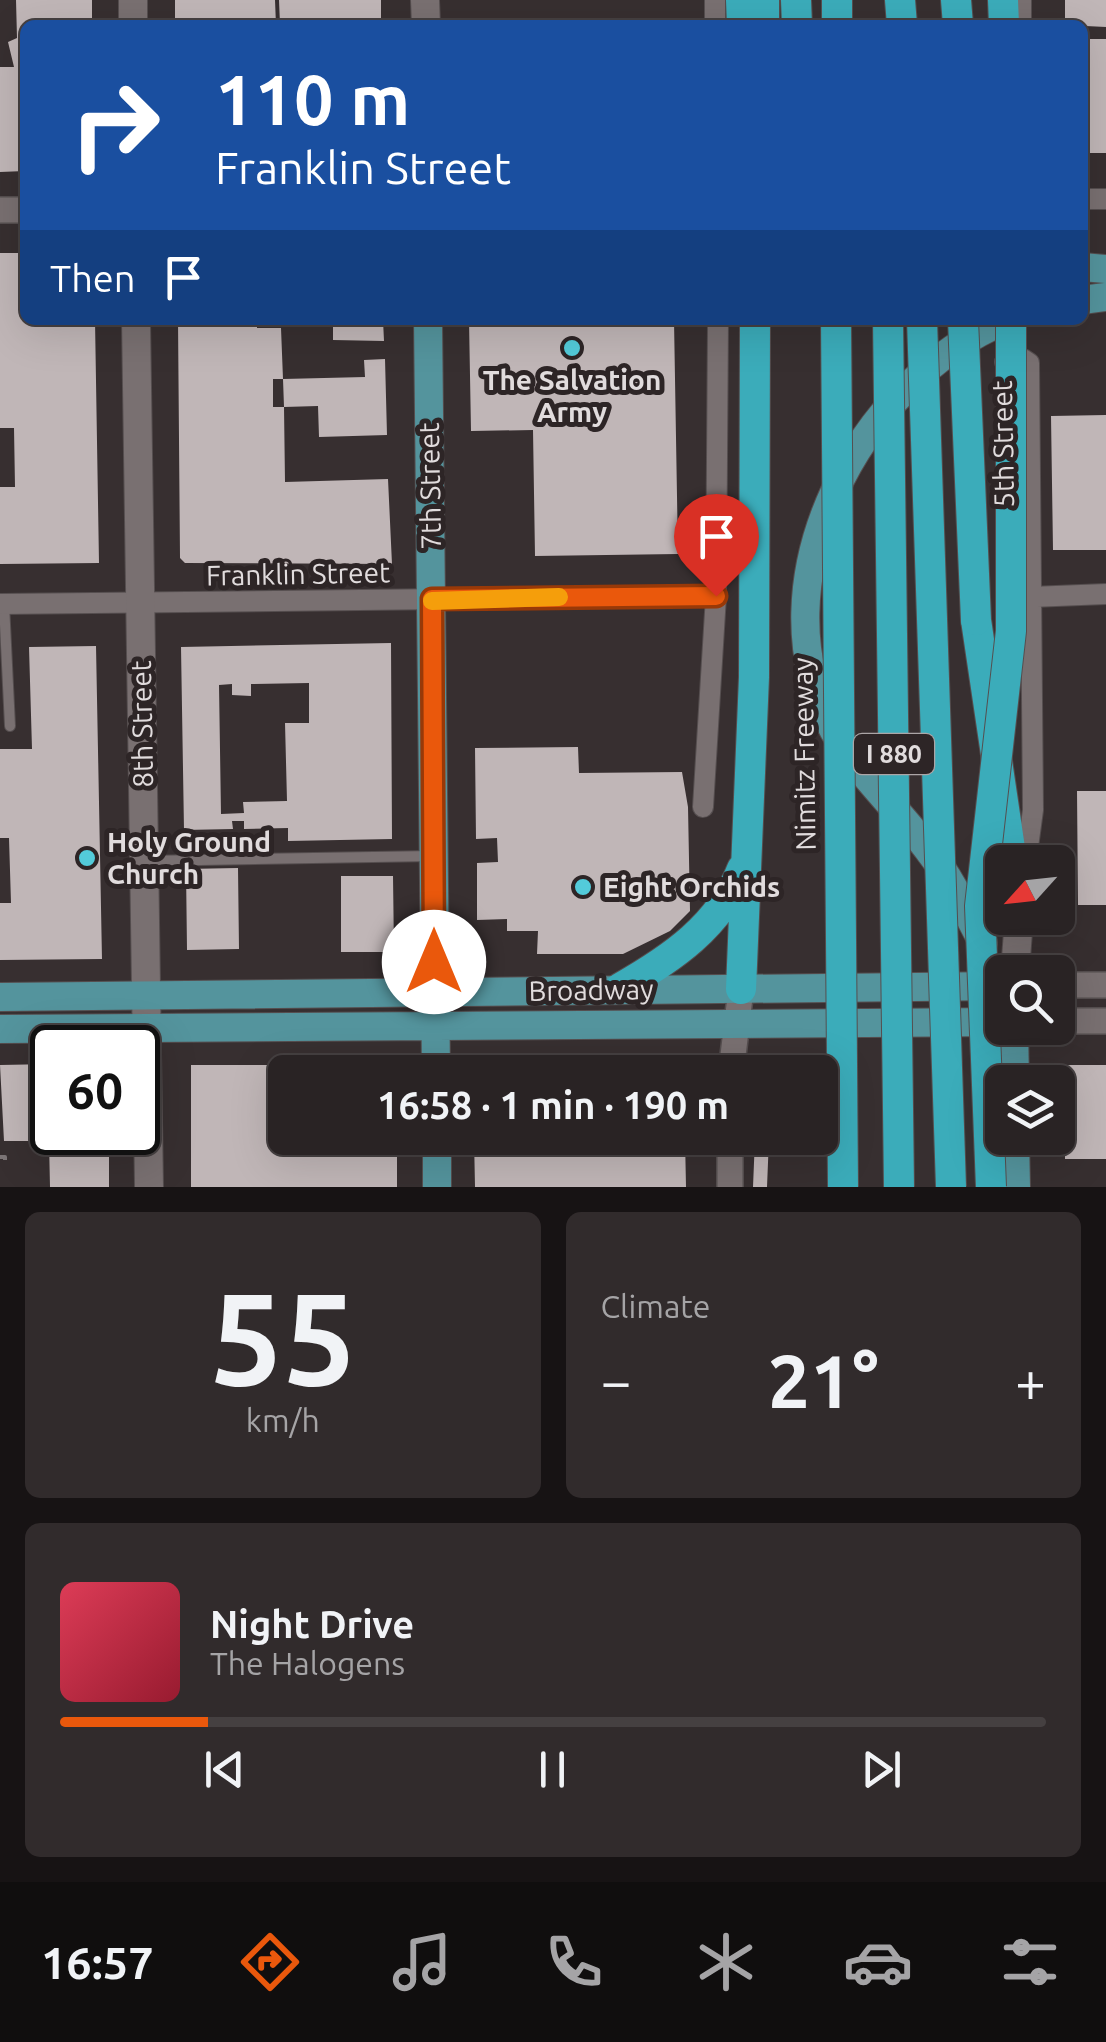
<!DOCTYPE html>
<meta charset="utf-8">
<style>
:root{--surface:#292324;--page:#312b2c;--text:#f1f3f6;--muted:#a5a4a6;--line:#454041;--accent:#ea580c}
body{margin:0;font-family:Ubuntu,sans-serif;background:var(--page);color:var(--text);height:100vh;display:flex;flex-direction:column;font-size:38px;white-space:nowrap}
*{box-sizing:border-box;margin:0}
p{font-size:32px;color:var(--muted)}
.icon{flex:none;width:55px;height:55px;fill:none;stroke:currentColor;stroke-width:2;stroke-linecap:round;stroke-linejoin:round}
.map{position:relative;height:1187px;overflow:hidden}
.side{display:flex;flex-direction:column;gap:25px;padding:25px;background:#171314;flex:1}
.side>*{flex:none}
.hud{position:absolute;left:20px;top:20px;width:1068px;height:305px;border-radius:15px;box-shadow:0 10px 40px #0002,0 0 0 2px var(--line);background:#1a4fa0;color:#fff;overflow:hidden}
.needle{width:65px;rotate:243deg}
.tools{position:absolute;left:985px;top:845px;display:grid;gap:20px}
.tools a{display:grid;place-items:center;width:90px;height:90px;border-radius:15px;background:var(--surface);box-shadow:0 10px 40px #0002,0 0 0 2px var(--line);font-size:50px}
.speed{position:absolute;left:30px;top:1025px;display:flex;gap:20px;font-size:50px;font-weight:700;text-align:center}
.speed>*{display:grid;place-content:center;width:130px;height:130px;border-radius:50%;background:var(--surface);box-shadow:0 10px 40px #0002,0 0 0 2px var(--line);line-height:1}
.speed .limit{border:5px solid #111;border-radius:15px;background:#fff;color:#111}
.pin{position:absolute;display:grid;place-items:center;width:85px;height:85px;color:#fff;margin:-102px -42px;border-radius:50% 50% 50% 0;rotate:-45deg;box-shadow:0 0 10px #0007}
.pin .icon{rotate:45deg}
.me{position:absolute;width:110px;margin:-55px;rotate:0deg;stroke-linejoin:round;filter:drop-shadow(0 0 8px #0008)}
.turn{display:flex;align-items:center;gap:35px;height:210px;padding:0 30px;font-size:45px}
.turn .icon{width:130px;height:130px;stroke-width:2.5}
.turn b{display:block;font-size:70px;line-height:85px}
.then{display:flex;align-items:center;height:95px;padding:0 30px;background:#0003;gap:20px;font-size:38px}
.big{font-size:75px;font-weight:700;line-height:1.1}
.side .widget{flex:1;display:flex;flex-direction:column;justify-content:center;gap:15px;min-width:0;padding:0 35px;border-radius:15px;background:var(--page)}
.side .dial{align-items:center;gap:0}
.dial b{font-size:130px;line-height:1}
.song{display:flex;align-items:center;gap:30px}
.cover{width:120px;height:120px;border-radius:15px;background:linear-gradient(135deg,hsl(350 70% 55%),hsl(350 70% 35%))}
.played{height:10px;border-radius:5px;background:linear-gradient(90deg,var(--accent) 15%,var(--line) 15%)}
.keys{display:flex;justify-content:space-around;direction:ltr}
.heat{display:flex;justify-content:space-between;align-items:center;font-size:55px;direction:ltr}
.side .tiles{flex:1;display:grid;gap:25px;grid-template-columns:1fr 1fr}
.widget:last-child{grid-column:span 2}
.trip{position:absolute;left:268px;top:1055px;width:570px;height:100px;border-radius:15px;background:var(--surface);box-shadow:0 10px 40px #0002,0 0 0 2px var(--line);font-weight:700;line-height:100px;text-align:center}
.tabs{display:flex;height:160px;justify-content:space-around;align-items:center;background:#100e0e;color:var(--muted)}
.tabs .icon{width:70px;height:70px}
.tabs .current{color:var(--accent)}
.tabs b{font-size:45px;color:var(--text)}
.map>svg:first-child{display:block}
.building{fill:#c0b6b7;fill-rule:evenodd}
.lines{fill:none;stroke-linecap:round;stroke-linejoin:round}
.service-casing{stroke:#554e4f;stroke-width:12}
.minor-casing{stroke:#554e4f;stroke-width:22}
.tertiary-casing{stroke:#554e4f;stroke-width:28}
.secondary-casing{stroke:#554e4f;stroke-width:30}
.primary-casing{stroke:#554e4f;stroke-width:30}
.motorway-casing{stroke:#554e4f;stroke-width:32}
.path{stroke:#7c7576;stroke-width:4;stroke-dasharray:8 8;stroke-linecap:butt}
.service{stroke:#797071;stroke-width:10}
.minor{stroke:#797071;stroke-width:20}
.tertiary{stroke:#797071;stroke-width:25}
.secondary{stroke:#797071;stroke-width:28}
.primary{stroke:#54949d;stroke-width:28}
.motorway{stroke:#3bacba;stroke-width:30}
.motorway-bridge-casing{stroke:#554e4f;stroke-width:32;stroke-linecap:butt}
.motorway-bridge{stroke:#3bacba;stroke-width:30}
.route-casing{stroke:#983908;stroke-width:25}
.route{stroke:#ea580c;stroke-width:18}
.slow{stroke:#f59e0b;stroke-width:18}
.poi-dot{fill:#53cbda;stroke:#2d2526;stroke-width:4}
.labels{text-anchor:middle;stroke-width:10;stroke-linejoin:round;paint-order:stroke}
.shield{fill:#2d2526;stroke:#aba5a6;stroke-width:2.5}
.shield-label{font-size:25px;font-weight:bold;fill:#e1dcdd}
.poi-label{font-size:28px;font-weight:bold;fill:#e1dcdd;stroke:#2d2526;text-anchor:start}
.street-label{font-size:28px;fill:#e1dcdd;stroke:#2d2526}
</style>
<div class="map">
<svg width="1106" height="1187" viewBox="0 0 1106 1187">
<rect width="100%" height="100%" fill="#372f30"/>
<!-- building -->
<path class="building" d="M16,0h76v25h-67v146l-25,1v-105h14l-6,-25 9,-4z
M175,0h100l1,25h-101z
M279,0h102v25h-101z
M1065,0h41v27l-41,-2z
M1082,39h24v114h-24z
M0,253h25v67h70l4,243 -99,1v-77h15l-1,-59h-14z
M178,320h79v8h24l2,51h-10v28h11l-1,-28 82,-2 -1,-17 21,-1 2,76 -68,2 -1,-31 -34,1 1,75 103,-3 4,85 -207,-1 -5,-5z
M333,320h50l1,21 -51,-1z
M469,320h205l4,234 -143,2 -2,-126 -62,1z
M1106,415v135h-53l-2,-134z
M391,643l1,196 -104,2v-13l-44,1v-8h-12l1,8 -49,1 -3,-183zM309,683v40h-24l2,78 -44,1 1,11 -23,1 -2,-129 13,-1v11l19,1v-12z
M96,646l6,313 -102,1v-57h11l-2,-65h-9v-89h32l-3,-102z
M578,747l1,26 103,-1 6,35 2,104 -20,20 -47,23h-86l1,-23h-31v-12l-30,1v-57l21,-1 -1,-24 -21,1 -1,-91z
M1077,791h29v114h-28z
M238,868l1,81 -52,1 -1,-81z
M341,876h52l1,76h-53z
M52,1064v68h57v55h-59l-1,-46h-45l-4,-76z
M191,1065h206v7h-112v66h112v49h-206z
M1064,1065h42v94h-41z
M474,1138h211l1,49h-211z
M755,1138h14l-2,49h-14z"/>
<g class="lines">
<!-- service casing -->
<g class="service-casing">
<path id="service" d="M4,604l6,122
M145,861l288,-5"/>
</g>
<!-- minor casing -->
<g class="minor-casing">
<path id="minor" d="M715,0v25
M1021,0v25
M1082,199h24
M1005,362l18,-3 6,4 4,447 -7,52
M1031,597l75,-3
M0,604l716,-8
M703,807l13,-211 2,-276"/>
</g>
<!-- tertiary casing -->
<g class="tertiary-casing">
<path id="tertiary" d="M0,210h25
M1058,985h48
M1058,1021h48
M731,1072l10,-83
M730,1138v49"/>
</g>
<!-- secondary casing -->
<g class="secondary-casing">
<path id="secondary" d="M133,0v25
M425,0l1,25
M136,320l13,867
M1015,972l4,-54"/>
</g>
<!-- primary casing -->
<g class="primary-casing">
<path id="primary" d="M1082,267l24,2
M1082,300l24,-3
M428,320l8,752
M983,943c-17,-32 -32,-64 -54,-92 -30,-41 -70,-76 -95,-120 -83,-148 26,-351 172,-411
M0,997l1002,-11
M1014,1028l1,54
M0,1029l1002,-7
M437,1138v49
M1015,1138l1,49"/>
</g>
<!-- motorway casing -->
<g class="motorway-casing">
<path id="motorway" d="M741,0l1,25
M764,0v25
M796,0l1,25
M900,0l2,25
M956,0l2,25
M1003,0l1,25
M837,25v-25
M976,620l36,242
M620,988c51,-29 100,-62 122,-119
M741,989l13,-312 1,-357"/>
</g>
<!-- path -->
<path class="path" d="M0,1157h5v11"/>
<!-- service -->
<use href="#service" class="service"/>
<!-- minor -->
<use href="#minor" class="minor"/>
<!-- tertiary -->
<use href="#tertiary" class="tertiary"/>
<!-- secondary -->
<use href="#secondary" class="secondary"/>
<!-- primary -->
<use href="#primary" class="primary"/>
<!-- motorway -->
<use href="#motorway" class="motorway"/>
<!-- motorway-bridge casing -->
<g class="motorway-bridge-casing">
<path id="motorway-bridge" d="M836,320l7,867
M888,320l11,867
M922,320l29,867
M963,320l13,300
M991,1187l-11,-281 31,-275v-311"/>
</g>
<!-- motorway-bridge -->
<use href="#motorway-bridge" class="motorway-bridge"/>
</g>
<g class="lines">
<!-- route casing -->
<g class="route-casing">
<path id="route" d="M434,962l-2,-363 284,-3"/>
</g>
<!-- route -->
<use href="#route" class="route"/>
<!-- slow -->
<path class="slow" d="M432,601l127,-4"/>
</g>
<!-- markers -->
<g class="poi-dot">
<circle cx="572" cy="348" r="10"/>
<circle cx="87" cy="858" r="10"/>
<circle cx="583" cy="887" r="10"/>
</g>
<g class="labels">
<!-- shield labels -->
<rect class="shield" x="854" y="734" width="80" height="40" rx="8"/>
<g class="shield-label">
<text x="894" y="763">I 880</text>
</g>
<!-- poi labels -->
<g class="poi-label">
<text x="572" y="390" text-anchor="middle">The Salvation<tspan x="572" dy="32">Army</tspan></text>
<text x="107" y="852">Holy Ground<tspan x="107" dy="32">Church</tspan></text>
<text x="603" y="897">Eight Orchids</text>
</g>
<!-- street labels -->
<g class="street-label">
<text transform="translate(1003 444) rotate(-91)" y="10">5th Street</text>
<text transform="translate(430 486) rotate(-91)" y="10">7th Street</text>
<text transform="translate(298 574) rotate(-1)" y="10">Franklin Street</text>
<text transform="translate(142 724) rotate(-91)" y="10">8th Street</text>
<text transform="translate(804 754) rotate(-91)" y="10">Nimitz Freeway</text>
<text transform="translate(591 990) rotate(-1)" y="10">Broadway</text>
</g>
</g>
</svg>
<div class="tools">
<a><svg class="needle" viewBox="-14 -14 28 28"><path d="M0-13l5 13h-10z" fill="#e53935"/><path d="M0 13l5-13h-10z" fill="#a5a4a6"/></svg></a>
<a><svg class="icon" aria-label="search" viewBox="0 0 24 24"><circle cx="10" cy="10" r="6"/><path d="M15 15l6 6"/></svg></a>
<a><svg class="icon" aria-label="layers" viewBox="0 0 24 24"><path d="M12 4l9 5-9 5-9-5zM3 14l9 5 9-5"/></svg></a>
</div>
<div class="speed"><div class="limit">60</div></div>
<div class="pin" style="left:716px;top:596px;background:#d93025"><svg class="icon" aria-label="arrive" viewBox="0 0 24 24"><path d="M6 21V4h12l-3 4 3 4H6"/></svg></div>
<svg class="me" style="left:434px;top:962px" viewBox="-20 -20 40 40"><circle r="19" fill="#fff"/><path d="M0-13L10 11 0 6-10 11z" fill="#ea580c"/></svg>
<div class="trip">16:58 · 1 min · 190 m</div>
<div class="hud">
<div class="turn"><svg class="icon" aria-label="right" viewBox="0 0 24 24"><path d="M7 20v-9h11M14 6l5 5-5 5"/></svg><div><b>110 m</b>Franklin Street</div></div>
<div class="then">Then<svg class="icon" aria-label="arrive" viewBox="0 0 24 24"><path d="M6 21V4h12l-3 4 3 4H6"/></svg></div>
</div>
</div>
<section class="side">
<div class="tiles">
<div class="widget dial"><b>55</b><p>km/h</p></div>
<div class="widget"><p>Climate</p>
<div class="heat"><a>−</a><b class="big">21°</b><a>+</a></div>
</div>
<div class="widget">
<div class="song"><i class="cover"></i><div><b>Night Drive</b><p>The Halogens</p></div></div>
<div class="played"></div>
<div class="keys"><svg class="icon" aria-label="previous" viewBox="0 0 24 24"><path d="M18 5L8 12l10 7zM5 5v14"/></svg><svg class="icon" aria-label="pause" viewBox="0 0 24 24"><path d="M8 5v14M16 5v14"/></svg><svg class="icon" aria-label="next" viewBox="0 0 24 24"><path d="M6 5l10 7-10 7zM19 5v14"/></svg></div>
</div>
</div>
</section>
<nav class="tabs">
<b>16:57</b>
<svg class="icon current" aria-label="directions" viewBox="0 0 24 24"><path d="M12 3l9 9-9 9-9-9zM9 14v-3h6M13 9l2 2-2 2"/></svg>
<svg class="icon" aria-label="music" viewBox="0 0 24 24"><path d="M9 18V5l10-2v13"/><circle cx="6" cy="18" r="3"/><circle cx="16" cy="16" r="3"/></svg>
<svg class="icon" aria-label="phone" viewBox="0 0 24 24"><path d="M5 4h4l2 5-3 2q2 4 5 5l2-3 5 2v4C11 20 4 13 5 4z"/></svg>
<svg class="icon" aria-label="climate" viewBox="0 0 24 24"><path d="M12 3v18M4 7l16 10M4 17L20 7"/></svg>
<svg class="icon" aria-label="car" viewBox="0 0 24 24"><path d="M5 17H2v-5l4-1 3-4h7l3 4 3 1v5h-3M9 17h6M6 11h13"/><circle cx="7" cy="17" r="2"/><circle cx="17" cy="17" r="2"/></svg>
<svg class="icon" aria-label="filters" viewBox="0 0 24 24"><path d="M4 7h16M4 17h16"/><circle cx="9" cy="7" r="2"/><circle cx="15" cy="17" r="2"/></svg>
</nav>
